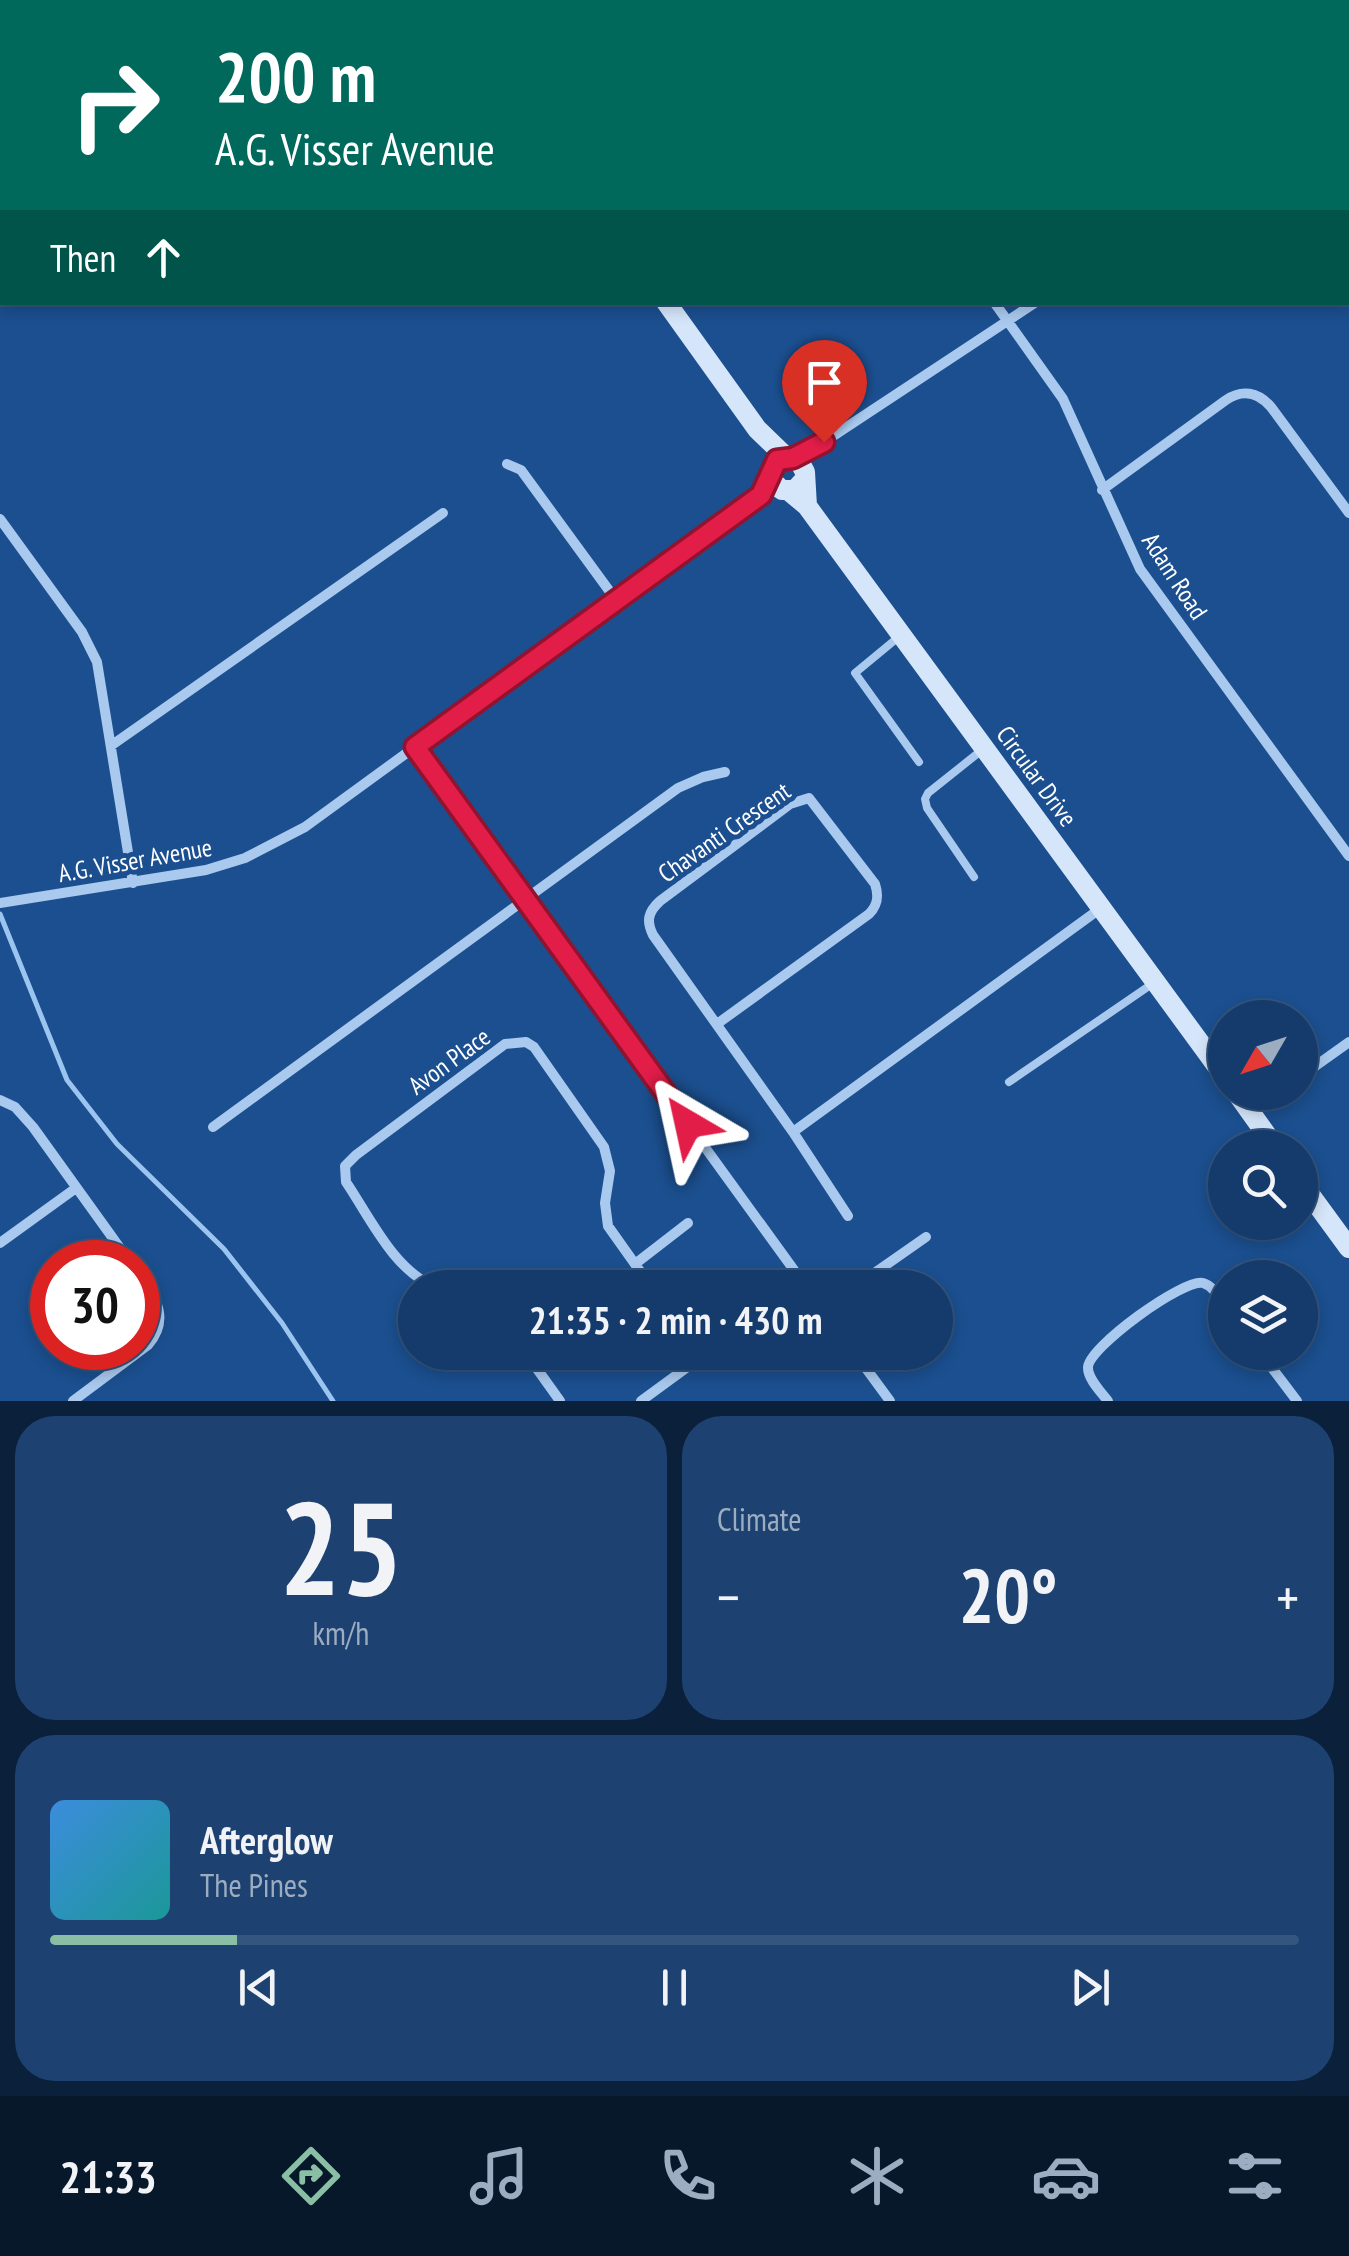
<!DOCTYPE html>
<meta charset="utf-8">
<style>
:root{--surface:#143b6b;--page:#1d4271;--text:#f1f3f6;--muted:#9dadc1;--line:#33557e;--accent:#8abfa5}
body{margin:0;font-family:"PT Sans Narrow",sans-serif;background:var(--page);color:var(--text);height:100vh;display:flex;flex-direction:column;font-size:38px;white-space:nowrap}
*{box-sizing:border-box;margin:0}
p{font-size:32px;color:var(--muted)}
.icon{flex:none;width:55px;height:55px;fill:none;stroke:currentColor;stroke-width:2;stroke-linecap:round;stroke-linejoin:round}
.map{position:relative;height:1401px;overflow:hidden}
.details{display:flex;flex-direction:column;gap:15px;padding:15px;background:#0b203b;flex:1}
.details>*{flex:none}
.banner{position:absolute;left:0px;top:0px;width:1350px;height:305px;box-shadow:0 5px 15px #0003,0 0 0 2px var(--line);background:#00695c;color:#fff;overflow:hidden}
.needle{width:65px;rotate:231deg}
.fabs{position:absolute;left:1208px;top:1000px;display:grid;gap:20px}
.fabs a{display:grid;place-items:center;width:110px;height:110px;border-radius:50%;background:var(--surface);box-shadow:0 5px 15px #0003,0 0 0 2px var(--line);font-size:50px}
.speed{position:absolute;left:30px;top:1240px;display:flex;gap:20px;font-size:50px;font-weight:700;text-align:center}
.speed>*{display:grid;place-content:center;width:130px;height:130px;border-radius:50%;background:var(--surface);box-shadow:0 5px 15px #0003,0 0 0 2px var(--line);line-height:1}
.speed .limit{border:15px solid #d22;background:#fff;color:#111}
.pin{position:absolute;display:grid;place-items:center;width:85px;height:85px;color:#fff;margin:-102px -42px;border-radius:50% 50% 50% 0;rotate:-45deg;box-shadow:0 0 10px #0007}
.pin .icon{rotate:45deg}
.me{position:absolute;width:110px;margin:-55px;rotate:324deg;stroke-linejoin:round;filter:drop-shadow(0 0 8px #0008)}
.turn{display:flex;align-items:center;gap:35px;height:210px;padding:0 50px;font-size:45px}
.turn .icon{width:130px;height:130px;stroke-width:2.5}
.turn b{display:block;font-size:70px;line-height:85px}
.then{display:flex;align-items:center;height:95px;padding:0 50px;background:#0003;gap:20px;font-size:38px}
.big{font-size:75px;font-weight:700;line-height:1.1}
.details .tile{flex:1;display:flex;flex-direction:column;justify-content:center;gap:15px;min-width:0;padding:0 35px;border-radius:40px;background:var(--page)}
.details .dial{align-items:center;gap:0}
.dial b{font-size:130px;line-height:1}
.song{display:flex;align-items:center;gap:30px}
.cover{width:120px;height:120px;border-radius:15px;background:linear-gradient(135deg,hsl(210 70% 55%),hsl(180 70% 35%))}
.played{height:10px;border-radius:5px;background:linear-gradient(90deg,var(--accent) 15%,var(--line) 15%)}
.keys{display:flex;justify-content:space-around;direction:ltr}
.heat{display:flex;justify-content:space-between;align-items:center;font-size:55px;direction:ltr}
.details .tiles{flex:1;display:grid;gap:15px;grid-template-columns:1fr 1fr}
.tile:last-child{grid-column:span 2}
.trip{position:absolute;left:398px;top:1270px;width:555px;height:100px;border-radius:50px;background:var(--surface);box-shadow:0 5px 15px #0003,0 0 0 2px var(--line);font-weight:700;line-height:100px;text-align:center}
.menu{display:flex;height:160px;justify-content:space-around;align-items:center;background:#08182b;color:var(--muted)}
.menu .icon{width:70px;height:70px}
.menu .active{color:var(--accent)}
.menu b{font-size:45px;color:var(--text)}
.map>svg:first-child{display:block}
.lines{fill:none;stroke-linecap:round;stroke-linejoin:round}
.stream{stroke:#9cc4f0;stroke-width:5}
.lane{stroke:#a9c9ee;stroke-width:8}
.street{stroke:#a9c9ee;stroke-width:10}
.secondary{stroke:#d6e6fa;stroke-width:20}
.route-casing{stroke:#92132f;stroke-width:25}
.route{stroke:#e11d48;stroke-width:18}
.labels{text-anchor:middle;stroke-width:10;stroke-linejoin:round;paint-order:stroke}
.street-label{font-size:25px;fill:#fff;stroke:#1b4f8f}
</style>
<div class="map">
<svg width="1349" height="1401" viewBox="0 0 1349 1401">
<rect width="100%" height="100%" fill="#1b4f8f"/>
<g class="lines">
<!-- stream -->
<path class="stream" d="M0,914l67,166 50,64 107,105 58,74 51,78"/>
<!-- lane -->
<path class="lane" d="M901,635l-46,38 64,89
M974,877l-47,-69 -2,-9 3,-6 54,-43
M1009,1082l143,-98"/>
<!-- street -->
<path class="street" d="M774,0l2,2
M1014,0l2,2
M1302,0l2,2
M304,2l3,-2
M1348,62l1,2
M1348,101l1,-1
M0,200l2,-2
M1348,237l1,-2
M1348,254l1,3
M0,265l2,-2
M994,302l69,97 77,170 209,287
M793,457l31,-15 212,-140
M507,464l14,6 95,130
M1102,490l124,-90c16,-11 32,-8 45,7l78,106
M0,519l82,113 15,30 36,221
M112,745l331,-232
M415,747l392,541
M0,903l206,-33 39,-12 60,-31 456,-332 20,-5
M717,1024l152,-110c9,-9 10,-18 6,-30l-66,-86 -19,6 -130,97c-12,11 -14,20 -7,34l140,197 55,84
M1300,1077l49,-35
M0,1100l15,7 18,20 97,135
M1251,1113l28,-21
M213,1127l465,-339 25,-11 22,-5
M793,1132l308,-224
M0,1243l76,-55
M635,1264l53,-41
M437,1288c-43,-17 -66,-69 -91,-106l-1,-16 11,-11 149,-111 21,-2 8,5 70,100 6,24 -5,32 3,23 44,62
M853,1288l73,-51
M525,1352l35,49
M854,1352l36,49
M1260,1352l37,49
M73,1401l75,-56c23,-27 7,-48 -10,-73
M641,1401l67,-49
M1108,1401c-7,-9 -20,-22 -20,-33 -1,-20 96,-90 115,-85 10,3 16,14 22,22"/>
<!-- secondary -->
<path class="secondary" d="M444,0l2,2
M666,302l91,127 29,28
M805,479l-10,11h-13l-9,-8 -1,-13 9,-11 18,3 6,11 2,34
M789,491l18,15 418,571
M1236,1092l40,56
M1300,1181l49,67"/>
</g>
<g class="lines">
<!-- route casing -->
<g class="route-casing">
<path id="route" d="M688,1124l-273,-377 346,-252 16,-35 16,-2 31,-16"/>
</g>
<!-- route -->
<use href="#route" class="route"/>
</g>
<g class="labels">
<!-- street labels -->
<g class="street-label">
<text transform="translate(1175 576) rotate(57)" y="9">Adam Road</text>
<text transform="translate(1037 776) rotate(54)" y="9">Circular Drive</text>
<text transform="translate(724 832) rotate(-35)" y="9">Chavanti Crescent</text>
<text transform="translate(135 860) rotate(-10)" y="9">A.G. Visser Avenue</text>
<text transform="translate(449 1061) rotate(-36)" y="9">Avon Place</text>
</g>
</g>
</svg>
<div class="fabs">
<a><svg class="needle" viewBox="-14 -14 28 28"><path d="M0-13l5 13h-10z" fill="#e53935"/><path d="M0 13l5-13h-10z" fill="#9dadc1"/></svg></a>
<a><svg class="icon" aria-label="search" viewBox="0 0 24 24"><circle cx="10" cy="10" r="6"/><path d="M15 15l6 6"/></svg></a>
<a><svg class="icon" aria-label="layers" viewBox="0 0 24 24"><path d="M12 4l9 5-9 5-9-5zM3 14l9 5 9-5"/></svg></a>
</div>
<div class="speed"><div class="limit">30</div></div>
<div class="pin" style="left:824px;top:442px;background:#d93025"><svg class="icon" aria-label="arrive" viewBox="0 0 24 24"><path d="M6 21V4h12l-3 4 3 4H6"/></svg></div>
<svg class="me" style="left:688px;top:1124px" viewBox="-20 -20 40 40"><path d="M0-17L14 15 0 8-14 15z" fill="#e11d48" stroke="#fff" stroke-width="4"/></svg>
<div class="trip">21:35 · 2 min · 430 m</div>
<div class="banner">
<div class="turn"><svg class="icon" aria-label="right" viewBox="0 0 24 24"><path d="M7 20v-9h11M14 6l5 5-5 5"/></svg><div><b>200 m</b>A.G. Visser Avenue</div></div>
<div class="then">Then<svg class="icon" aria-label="ahead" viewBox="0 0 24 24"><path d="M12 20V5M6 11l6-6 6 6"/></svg></div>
</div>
</div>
<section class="details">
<div class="tiles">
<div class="tile dial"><b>25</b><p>km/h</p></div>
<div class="tile"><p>Climate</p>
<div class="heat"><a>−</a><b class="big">20°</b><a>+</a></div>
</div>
<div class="tile">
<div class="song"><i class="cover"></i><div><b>Afterglow</b><p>The Pines</p></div></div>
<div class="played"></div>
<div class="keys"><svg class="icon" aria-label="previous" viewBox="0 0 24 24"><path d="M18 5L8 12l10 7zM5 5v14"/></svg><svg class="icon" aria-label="pause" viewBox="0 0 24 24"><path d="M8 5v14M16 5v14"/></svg><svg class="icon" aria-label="next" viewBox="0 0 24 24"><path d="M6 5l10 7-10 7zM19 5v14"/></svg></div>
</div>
</div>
</section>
<nav class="menu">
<b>21:33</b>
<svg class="icon active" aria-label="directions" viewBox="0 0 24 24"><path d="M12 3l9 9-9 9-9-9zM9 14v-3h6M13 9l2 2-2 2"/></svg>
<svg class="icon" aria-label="music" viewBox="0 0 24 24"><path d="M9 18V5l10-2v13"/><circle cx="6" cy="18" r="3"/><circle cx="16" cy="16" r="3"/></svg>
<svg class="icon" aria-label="phone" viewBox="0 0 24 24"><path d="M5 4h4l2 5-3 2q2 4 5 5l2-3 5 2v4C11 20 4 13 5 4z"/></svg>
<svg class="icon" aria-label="climate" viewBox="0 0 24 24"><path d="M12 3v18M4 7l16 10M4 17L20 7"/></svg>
<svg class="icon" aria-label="car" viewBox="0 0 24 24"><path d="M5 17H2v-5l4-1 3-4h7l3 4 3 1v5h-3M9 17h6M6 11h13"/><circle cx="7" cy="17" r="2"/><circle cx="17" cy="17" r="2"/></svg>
<svg class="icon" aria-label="filters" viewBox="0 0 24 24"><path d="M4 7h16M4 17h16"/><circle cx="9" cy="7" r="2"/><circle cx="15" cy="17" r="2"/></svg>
</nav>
